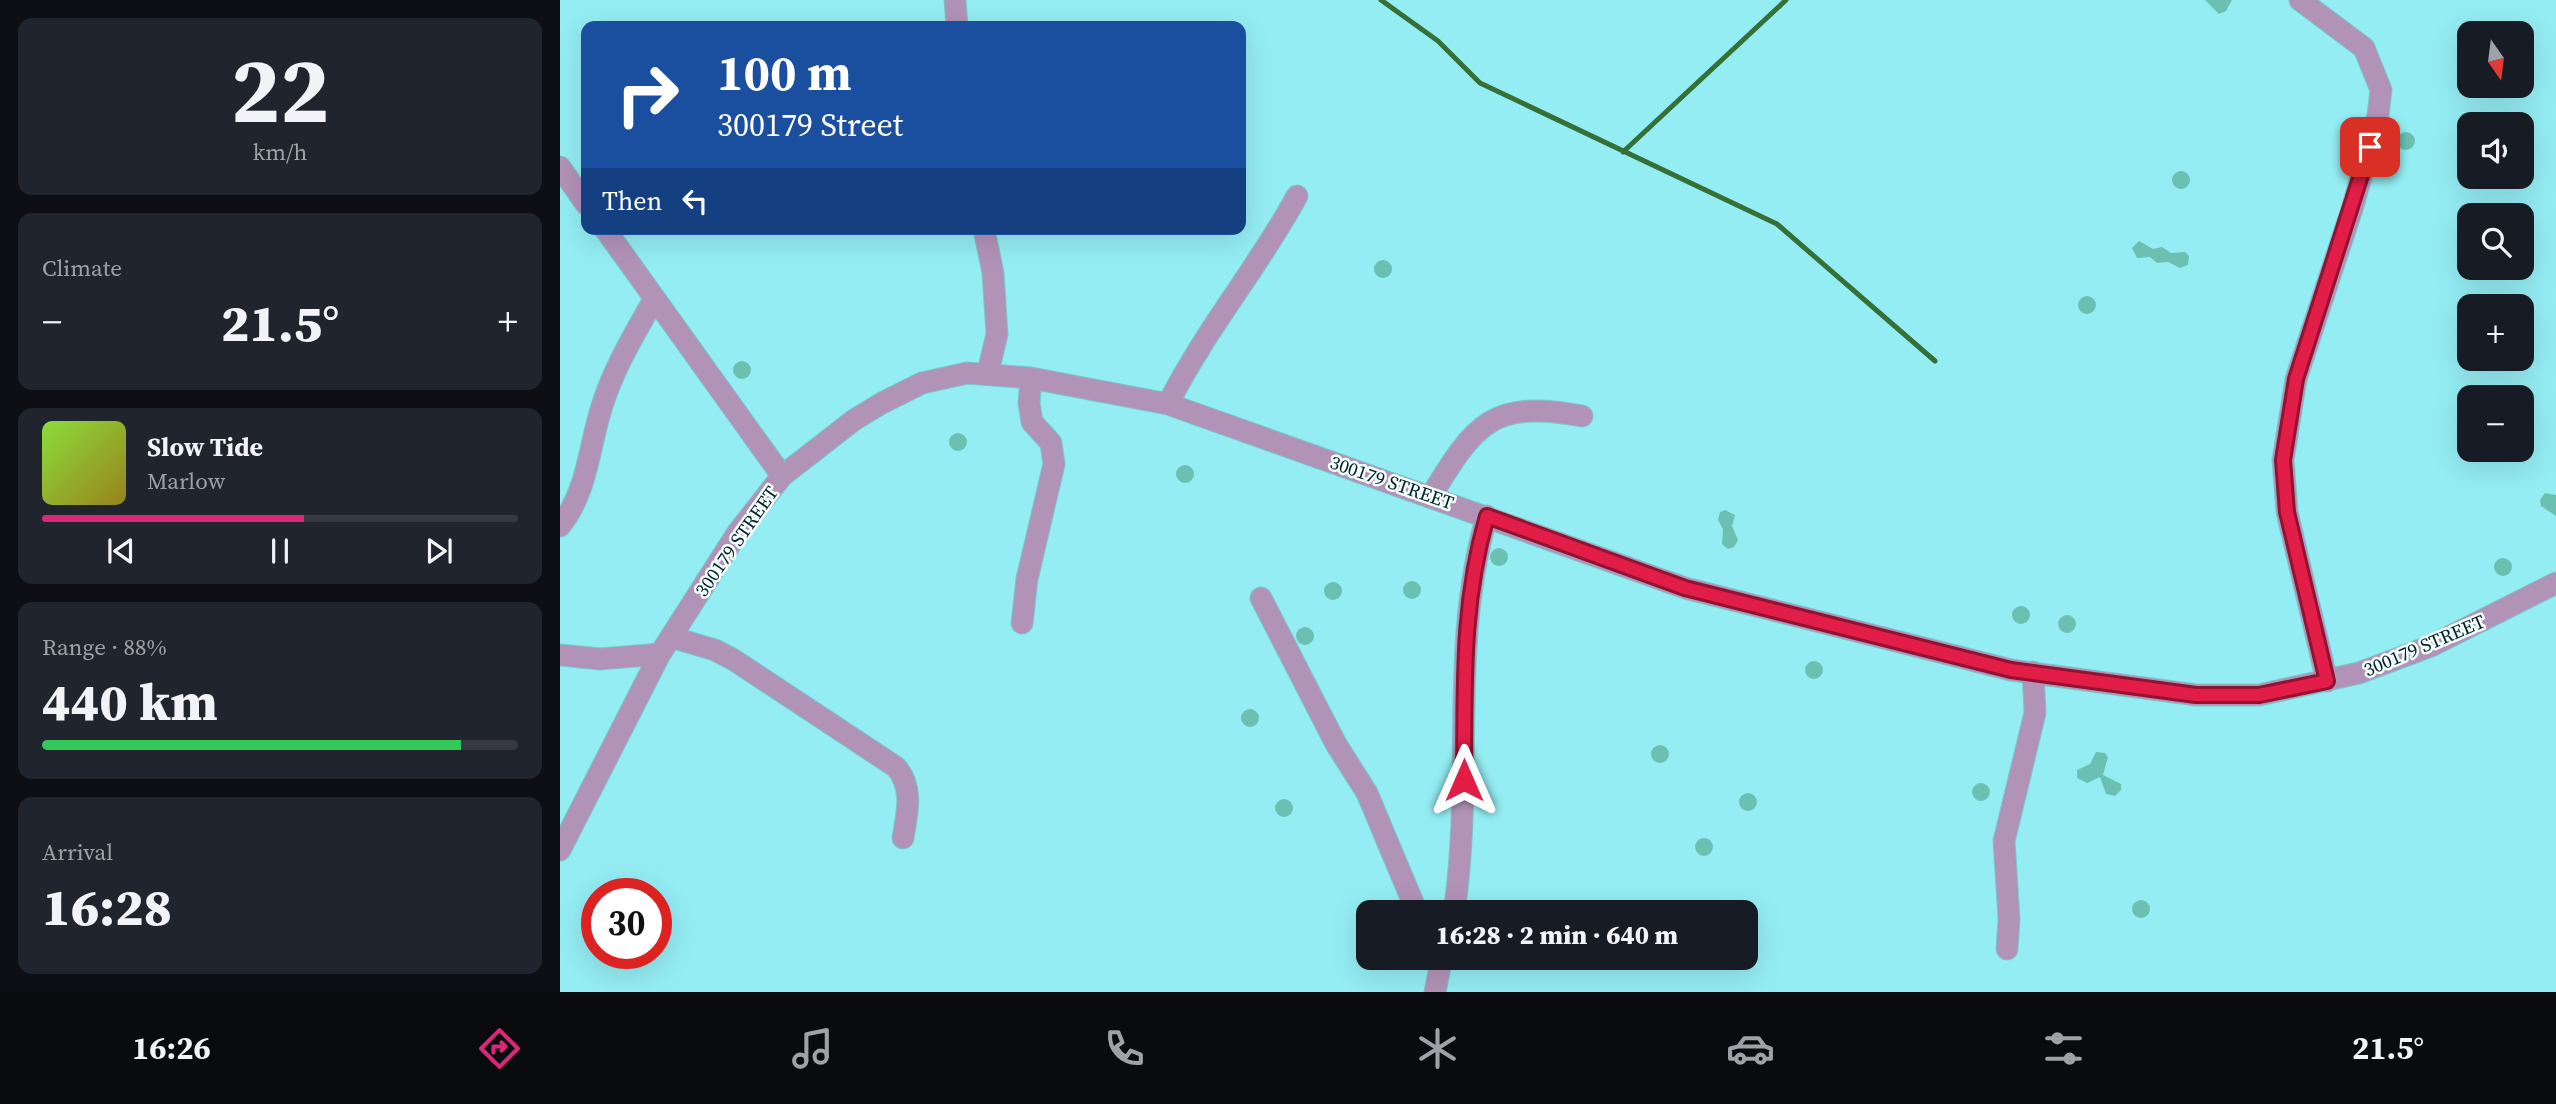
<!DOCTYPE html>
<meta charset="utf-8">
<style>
:root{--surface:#171b24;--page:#20242c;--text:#f1f3f6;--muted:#9ea1a6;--line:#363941;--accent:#db2777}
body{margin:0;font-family:"Source Serif 4",serif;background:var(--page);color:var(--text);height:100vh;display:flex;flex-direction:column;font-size:26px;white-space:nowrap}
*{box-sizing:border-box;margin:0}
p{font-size:23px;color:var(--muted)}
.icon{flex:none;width:38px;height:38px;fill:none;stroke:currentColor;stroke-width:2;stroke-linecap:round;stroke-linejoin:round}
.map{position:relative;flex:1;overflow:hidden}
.sheet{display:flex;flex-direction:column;gap:18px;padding:18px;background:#0d0f14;width:560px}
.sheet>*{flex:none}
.hud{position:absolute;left:21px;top:21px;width:665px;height:214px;border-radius:14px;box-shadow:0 7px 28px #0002;background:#1a4fa0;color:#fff;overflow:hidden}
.needle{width:46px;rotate:166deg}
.controls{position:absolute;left:1897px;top:21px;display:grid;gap:14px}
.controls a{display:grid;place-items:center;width:77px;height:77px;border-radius:14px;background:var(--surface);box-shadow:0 7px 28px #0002;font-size:35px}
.speed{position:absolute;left:21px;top:878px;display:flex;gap:14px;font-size:35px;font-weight:700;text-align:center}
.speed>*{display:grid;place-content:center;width:91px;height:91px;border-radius:50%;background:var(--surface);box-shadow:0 7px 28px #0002;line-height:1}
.speed .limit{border:10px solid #d22;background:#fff;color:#111}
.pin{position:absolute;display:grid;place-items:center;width:60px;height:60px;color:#fff;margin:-30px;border-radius:14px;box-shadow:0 4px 10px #0006}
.me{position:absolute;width:77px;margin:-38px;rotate:0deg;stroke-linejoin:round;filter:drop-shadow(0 0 5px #0008)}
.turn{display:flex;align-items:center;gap:24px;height:147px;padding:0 21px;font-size:32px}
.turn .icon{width:91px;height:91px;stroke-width:2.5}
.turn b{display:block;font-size:49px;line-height:60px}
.then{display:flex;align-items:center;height:66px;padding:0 21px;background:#0003;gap:14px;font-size:26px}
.big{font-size:52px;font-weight:800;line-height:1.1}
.sheet .card{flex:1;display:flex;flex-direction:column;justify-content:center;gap:10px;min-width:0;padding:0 24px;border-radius:14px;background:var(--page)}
.sheet .dial{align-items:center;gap:0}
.dial b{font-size:91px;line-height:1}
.song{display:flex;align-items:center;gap:21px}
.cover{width:84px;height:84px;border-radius:10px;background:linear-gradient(135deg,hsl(90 70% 55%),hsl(50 70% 35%))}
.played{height:7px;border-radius:4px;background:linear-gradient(90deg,var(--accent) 55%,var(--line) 55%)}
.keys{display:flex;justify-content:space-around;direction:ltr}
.heat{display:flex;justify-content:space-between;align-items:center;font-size:38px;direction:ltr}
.charge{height:10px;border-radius:5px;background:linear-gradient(90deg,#34c759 88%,var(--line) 0)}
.trip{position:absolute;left:796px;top:900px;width:402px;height:70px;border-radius:14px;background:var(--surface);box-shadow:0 7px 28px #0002;font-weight:800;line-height:70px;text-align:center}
.menu{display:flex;height:112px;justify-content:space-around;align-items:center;background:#090b0e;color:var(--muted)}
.menu .icon{width:49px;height:49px}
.menu .current{color:var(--accent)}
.menu b{font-size:32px;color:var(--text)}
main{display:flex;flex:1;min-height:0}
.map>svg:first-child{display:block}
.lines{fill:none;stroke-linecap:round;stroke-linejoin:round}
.stream{stroke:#367036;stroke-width:5}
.building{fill:#6cc0b1}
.minor-casing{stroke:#7ac8cd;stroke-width:23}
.minor{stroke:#b293b8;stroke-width:21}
.route-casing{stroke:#92132f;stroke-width:18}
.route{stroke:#e11d48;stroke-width:12}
.labels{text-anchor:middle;stroke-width:5;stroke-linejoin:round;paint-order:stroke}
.street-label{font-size:19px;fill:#032022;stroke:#f6ffff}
</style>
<main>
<section class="sheet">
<div class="card dial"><b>22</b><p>km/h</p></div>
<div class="card"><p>Climate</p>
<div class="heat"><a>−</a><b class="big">21.5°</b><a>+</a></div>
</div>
<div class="card">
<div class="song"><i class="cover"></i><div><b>Slow Tide</b><p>Marlow</p></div></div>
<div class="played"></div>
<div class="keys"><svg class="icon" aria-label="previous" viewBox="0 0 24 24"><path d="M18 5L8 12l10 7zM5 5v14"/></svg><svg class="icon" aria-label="pause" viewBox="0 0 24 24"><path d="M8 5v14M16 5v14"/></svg><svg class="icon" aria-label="next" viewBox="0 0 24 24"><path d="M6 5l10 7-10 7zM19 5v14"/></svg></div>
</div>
<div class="card"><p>Range · 88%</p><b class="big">440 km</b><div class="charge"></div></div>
<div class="card"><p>Arrival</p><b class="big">16:28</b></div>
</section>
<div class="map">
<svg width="1996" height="992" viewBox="0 0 1996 992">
<rect width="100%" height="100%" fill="#94edf3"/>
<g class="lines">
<!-- stream -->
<path class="stream" d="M821,0l57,41 42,42 297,141 158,137
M1063,152l163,-152"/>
</g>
<!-- building -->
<path class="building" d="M1645,0h27l-6,11 -7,3z
M1837 141a9 9 0 1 1 18 0a9 9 0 1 1-18 0Z
M1612 180a9 9 0 1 1 18 0a9 9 0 1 1-18 0Z
M1579,241l14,8 9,-2 9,6 14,-1 4,4 -1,9 -8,3 -12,-6 -11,1 -7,-6 -13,1 -5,-10z
M814 269a9 9 0 1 1 18 0a9 9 0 1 1-18 0Z
M1518 305a9 9 0 1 1 18 0a9 9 0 1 1-18 0Z
M173 370a9 9 0 1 1 18 0a9 9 0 1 1-18 0Z
M389 442a9 9 0 1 1 18 0a9 9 0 1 1-18 0Z
M616 474a9 9 0 1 1 18 0a9 9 0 1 1-18 0Z
M1985,493l11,2v21l-15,-10 -1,-6z
M1165,510l10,5 -3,11 6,14 -4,7 -6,2 -6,-5 1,-15 -5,-9 2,-8z
M930 557a9 9 0 1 1 18 0a9 9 0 1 1-18 0Z
M1934 567a9 9 0 1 1 18 0a9 9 0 1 1-18 0Z
M843 590a9 9 0 1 1 18 0a9 9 0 1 1-18 0Z
M764 591a9 9 0 1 1 18 0a9 9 0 1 1-18 0Z
M1452 615a9 9 0 1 1 18 0a9 9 0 1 1-18 0Z
M1498 624a9 9 0 1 1 18 0a9 9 0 1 1-18 0Z
M736 636a9 9 0 1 1 18 0a9 9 0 1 1-18 0Z
M1245 670a9 9 0 1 1 18 0a9 9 0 1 1-18 0Z
M681 718a9 9 0 1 1 18 0a9 9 0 1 1-18 0Z
M1091 754a9 9 0 1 1 18 0a9 9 0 1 1-18 0Z
M1536,752l9,1 3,4 -5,18 18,9v6l-6,6 -9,-2 -6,-17 -13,6 -10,-5v-8l13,-6z
M1412 792a9 9 0 1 1 18 0a9 9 0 1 1-18 0Z
M1179 802a9 9 0 1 1 18 0a9 9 0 1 1-18 0Z
M715 808a9 9 0 1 1 18 0a9 9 0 1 1-18 0Z
M1135 847a9 9 0 1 1 18 0a9 9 0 1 1-18 0Z
M1572 909a9 9 0 1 1 18 0a9 9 0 1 1-18 0Z"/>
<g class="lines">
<!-- minor casing -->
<g class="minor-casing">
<path id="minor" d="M395,0l2,26
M1740,0l64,48 17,42 -3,25 -25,91 -57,173 -13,81 4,52 40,169
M0,167l26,37
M45,229l177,247
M424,229l9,44 4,61 -9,38
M608,404c37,-74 90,-136 129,-208
M871,496c44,-72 61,-97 151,-80
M0,526c29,-36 29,-84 44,-126 12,-36 32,-68 50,-101
M701,598l75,146 31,49 50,119
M462,623l5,-44 27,-115 -3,-21 -19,-21 -3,-19 2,-25
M111,637l44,13 19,10 162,107c18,21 11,46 7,71
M0,655l40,4 60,-5
M0,850l100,-196 78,-122 44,-56 72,-56 28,-17 40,-20 45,-10 64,5 137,26 517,184 326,82 185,25h63l100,-22 72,-27 125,-63
M894,912c20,-132 -5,-267 33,-396
M1447,949l2,-30 -5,-78 31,-128 -2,-41
M875,992l7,-35"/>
</g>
<!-- minor -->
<use href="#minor" class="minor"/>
</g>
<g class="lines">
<!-- route casing -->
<g class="route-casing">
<path id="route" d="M904,780c1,-92 -3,-174 23,-264l198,72 326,82 185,25h63l68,-14 -40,-169 -4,-52 13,-81 74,-232"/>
</g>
<!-- route -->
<use href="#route" class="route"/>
</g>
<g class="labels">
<!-- street labels -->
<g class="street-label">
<text transform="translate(832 482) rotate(19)" y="7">300179 STREET</text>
<text transform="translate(176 541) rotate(-55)" y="7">300179 STREET</text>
<text transform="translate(1864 645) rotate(-23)" y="7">300179 STREET</text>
</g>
</g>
</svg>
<div class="controls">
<a><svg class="needle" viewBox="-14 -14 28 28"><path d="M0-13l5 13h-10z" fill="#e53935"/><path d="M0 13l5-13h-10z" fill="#9ea1a6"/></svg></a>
<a><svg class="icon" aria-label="sound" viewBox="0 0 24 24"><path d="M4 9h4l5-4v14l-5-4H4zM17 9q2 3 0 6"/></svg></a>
<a><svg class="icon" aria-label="search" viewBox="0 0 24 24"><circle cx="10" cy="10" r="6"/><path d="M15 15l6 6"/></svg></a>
<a>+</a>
<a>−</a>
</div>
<div class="speed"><div class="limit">30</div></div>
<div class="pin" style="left:1810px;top:147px;background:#d93025"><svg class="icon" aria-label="arrive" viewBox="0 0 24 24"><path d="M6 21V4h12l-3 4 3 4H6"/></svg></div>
<svg class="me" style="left:904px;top:780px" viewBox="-20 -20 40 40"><path d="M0-17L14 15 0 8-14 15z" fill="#e11d48" stroke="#fff" stroke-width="4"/></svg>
<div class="trip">16:28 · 2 min · 640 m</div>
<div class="hud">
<div class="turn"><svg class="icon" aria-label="right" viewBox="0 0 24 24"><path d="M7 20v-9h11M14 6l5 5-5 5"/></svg><div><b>100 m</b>300179 Street</div></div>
<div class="then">Then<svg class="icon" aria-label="left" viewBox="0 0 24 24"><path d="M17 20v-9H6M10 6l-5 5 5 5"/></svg></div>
</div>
</div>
</main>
<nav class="menu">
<b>16:26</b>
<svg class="icon current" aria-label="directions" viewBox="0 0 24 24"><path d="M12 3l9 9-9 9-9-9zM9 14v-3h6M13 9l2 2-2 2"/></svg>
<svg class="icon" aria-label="music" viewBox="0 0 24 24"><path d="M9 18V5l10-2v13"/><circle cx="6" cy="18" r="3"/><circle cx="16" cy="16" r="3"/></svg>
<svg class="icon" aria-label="phone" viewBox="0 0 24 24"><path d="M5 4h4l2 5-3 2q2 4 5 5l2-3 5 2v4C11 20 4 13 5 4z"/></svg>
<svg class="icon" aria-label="climate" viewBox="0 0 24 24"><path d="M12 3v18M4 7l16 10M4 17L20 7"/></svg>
<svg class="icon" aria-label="car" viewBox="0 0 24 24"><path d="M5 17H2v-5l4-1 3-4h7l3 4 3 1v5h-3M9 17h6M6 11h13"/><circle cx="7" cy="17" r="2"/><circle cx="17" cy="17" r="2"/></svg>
<svg class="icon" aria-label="filters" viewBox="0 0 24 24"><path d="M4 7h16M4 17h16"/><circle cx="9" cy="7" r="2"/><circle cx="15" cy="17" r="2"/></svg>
<b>21.5°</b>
</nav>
